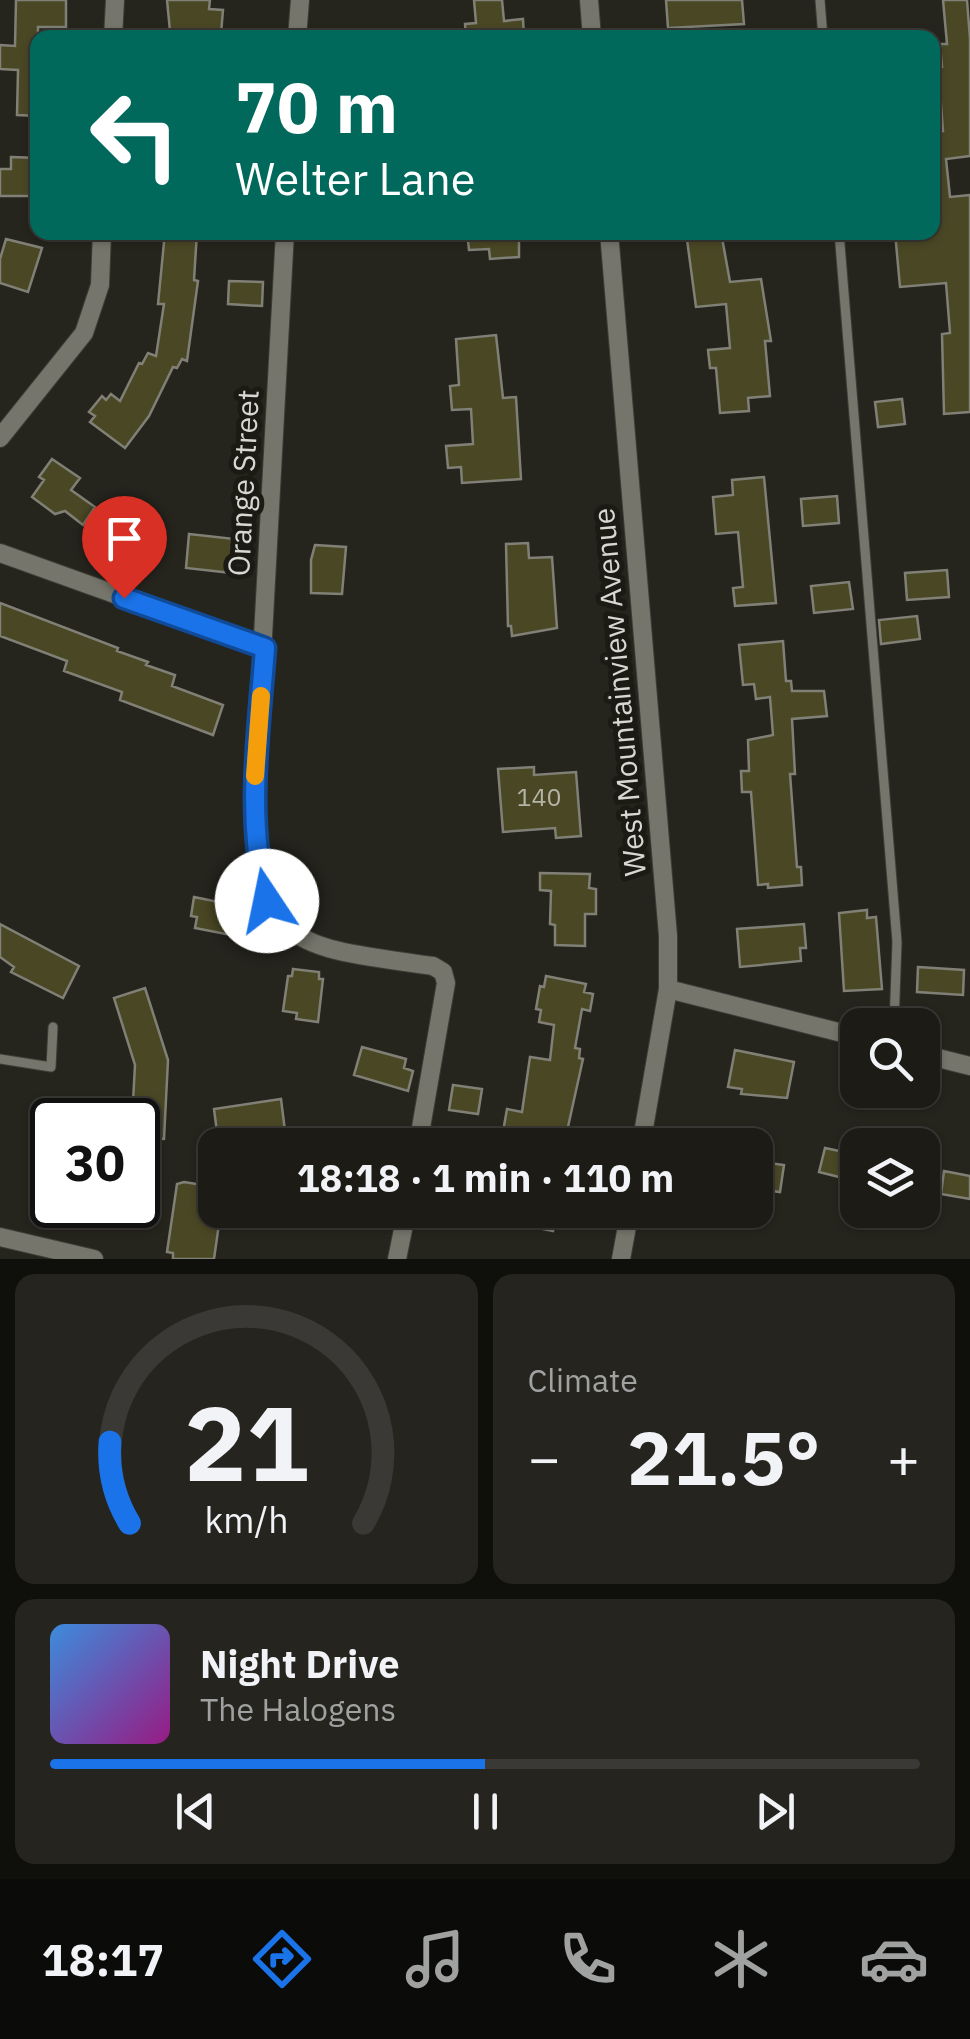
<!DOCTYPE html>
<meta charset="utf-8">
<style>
:root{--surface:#1c1b16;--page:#25241f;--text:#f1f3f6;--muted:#a0a1a1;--line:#3a3935;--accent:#1a73e8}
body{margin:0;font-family:"IBM Plex Sans",sans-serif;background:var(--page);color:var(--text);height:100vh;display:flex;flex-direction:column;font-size:38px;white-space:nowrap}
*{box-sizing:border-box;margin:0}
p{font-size:32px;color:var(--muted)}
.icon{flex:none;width:55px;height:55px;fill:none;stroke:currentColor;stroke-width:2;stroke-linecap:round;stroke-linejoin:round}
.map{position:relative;height:1259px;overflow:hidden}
.panel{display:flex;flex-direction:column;gap:15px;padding:15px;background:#0f0f0c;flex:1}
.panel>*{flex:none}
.banner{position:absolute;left:30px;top:30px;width:910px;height:210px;border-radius:20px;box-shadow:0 2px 8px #0004,0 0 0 2px var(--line);background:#00695c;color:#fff;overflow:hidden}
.controls{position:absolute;left:840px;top:1008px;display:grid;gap:20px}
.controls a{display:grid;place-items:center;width:100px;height:100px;border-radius:20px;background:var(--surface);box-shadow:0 2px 8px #0004,0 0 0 2px var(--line);font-size:50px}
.speed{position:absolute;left:30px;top:1098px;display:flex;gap:20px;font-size:50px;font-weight:700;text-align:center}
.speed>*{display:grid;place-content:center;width:130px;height:130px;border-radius:50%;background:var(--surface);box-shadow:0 2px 8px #0004,0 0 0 2px var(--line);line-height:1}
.speed .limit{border:5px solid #111;border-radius:15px;background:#fff;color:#111}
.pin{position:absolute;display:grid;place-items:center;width:85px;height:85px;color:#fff;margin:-102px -42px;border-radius:50% 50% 50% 0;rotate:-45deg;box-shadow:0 0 10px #0007}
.pin .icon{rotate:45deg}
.me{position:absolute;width:110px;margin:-55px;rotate:349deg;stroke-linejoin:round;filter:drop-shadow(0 0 8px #0008)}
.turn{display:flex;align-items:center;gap:35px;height:210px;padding:0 40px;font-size:45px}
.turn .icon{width:130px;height:130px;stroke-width:2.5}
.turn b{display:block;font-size:70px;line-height:85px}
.big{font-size:75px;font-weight:700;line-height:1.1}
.panel .widget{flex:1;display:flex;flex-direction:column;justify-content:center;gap:15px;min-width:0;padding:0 35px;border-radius:20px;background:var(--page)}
.panel .dial{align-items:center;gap:0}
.dial svg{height:260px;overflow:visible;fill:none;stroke:var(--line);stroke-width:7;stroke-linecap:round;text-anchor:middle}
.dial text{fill:var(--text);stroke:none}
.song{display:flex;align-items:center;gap:30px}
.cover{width:120px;height:120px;border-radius:15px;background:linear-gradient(135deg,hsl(210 70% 55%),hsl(310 70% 35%))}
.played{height:10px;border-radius:5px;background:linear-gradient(90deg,var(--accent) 50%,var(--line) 50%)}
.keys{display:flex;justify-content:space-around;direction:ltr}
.heat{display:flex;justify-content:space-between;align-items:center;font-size:55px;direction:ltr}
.panel .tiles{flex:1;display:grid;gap:15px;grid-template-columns:1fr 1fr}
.widget:last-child{grid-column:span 2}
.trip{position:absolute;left:198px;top:1128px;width:575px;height:100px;border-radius:20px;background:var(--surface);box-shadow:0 2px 8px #0004,0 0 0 2px var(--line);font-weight:700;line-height:100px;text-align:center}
.dock{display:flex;height:160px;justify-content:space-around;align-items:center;background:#0b0b09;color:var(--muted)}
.dock .icon{width:70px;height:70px}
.dock .current{color:var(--accent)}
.dock b{font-size:45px;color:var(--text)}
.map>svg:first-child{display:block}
.building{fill:#494724;stroke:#808076;stroke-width:2.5}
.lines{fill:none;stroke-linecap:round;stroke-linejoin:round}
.lane-casing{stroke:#3e3e38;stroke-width:11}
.street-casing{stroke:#3e3e38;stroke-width:20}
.lane{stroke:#75756b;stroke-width:9}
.street{stroke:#75756b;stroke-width:18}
.route-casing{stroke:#114b97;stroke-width:25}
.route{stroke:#1a73e8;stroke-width:18}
.slow{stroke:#f59e0b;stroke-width:18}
.labels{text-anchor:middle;stroke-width:10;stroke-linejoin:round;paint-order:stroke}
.number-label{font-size:25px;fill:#b4b4a7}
.street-label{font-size:30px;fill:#d8d8d3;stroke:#1b1b13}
</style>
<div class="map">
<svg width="970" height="1259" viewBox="0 0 970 1259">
<rect width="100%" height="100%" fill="#25241d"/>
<!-- building -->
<path class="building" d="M16,0h50v27h-28v89l-21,-1 1,-45 -18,-1v-24l15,1z
M167,0h43l-1,9 14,1 -2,24 -51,-3z
M474,0h28l2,21 19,-2 1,19h-58l-1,-14 11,-1z
M666,0h76l2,24 -76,4z
M943,0h24l3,39v117l-24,3 4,38 20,-2v217l-26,2 -2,-80 8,-1 -4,-50 -46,4 -5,-55h37v-100l11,-1 -3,-40 -8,1v-24l10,-1 -2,-23h7z
M11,157l27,1v38h-38v-27h11z
M165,232h32l-3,48 4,1 -11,80 -5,-2 -5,9 -4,-1 -24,49 -24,32 -35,-26 5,-6 -6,-4 13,-16 4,4 5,-6 9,7 19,-38 3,1 6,-11 8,3 8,-52h-6z
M467,232h52v25l-29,2 -1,-10 -20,1z
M686,232h35l9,50 31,-3 10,62h-6l5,55 -22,2 1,13 -29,2 -4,-45h-6l-2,-18 22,-2 -4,-44 -30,3z
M6,239l36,9 -14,44 -28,-9v-24z
M229,281l34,1 -1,24 -34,-2z
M496,335l7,63 13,-1 5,82 -59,4 -1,-16 -13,1 -2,-22 27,-2 -2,-35 -19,1 -2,-24 9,-1 -3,-46z
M902,399l3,25 -27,3 -3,-25z
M52,459l28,19 -9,12 24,17 -12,18 -18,-14 -10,3 -23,-17 12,-17 -5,-3z
M764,477l12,126 -41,3 -2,-18 10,-1 -5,-55 -22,2 -3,-37 20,-2 -1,-15z
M837,496l2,27 -36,3 -2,-27z
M189,534l46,5 -3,34 -46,-5z
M528,543l1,15 23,-1 5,71 -45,8 -1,-10h-3l-2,-82z
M315,545l31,2 -4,47 -31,-1v-33z
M947,570l2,27 -42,3 -2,-27z
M849,582l4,27 -39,4 -3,-27z
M0,603l118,45 -1,3 31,11 -2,3 29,10 -3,11 51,19 -10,30 -93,-35 2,-8 -58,-21 3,-10 -67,-25z
M917,616l3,23 -39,5 -2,-24z
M783,641l3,40h5l1,10h32l3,25 -35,3 3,55h-5l7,93h4l1,18 -34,3v-4l-10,1 -7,-93h-9l-1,-21h8l-1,-31 25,-5 -3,-38 -14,2 -2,-15 -11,1 -4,-40z
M534,767v8l42,-3 5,64 -25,2 -1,-10 -52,4 -5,-63z
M540,873l50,1 -1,14 7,1v25h-11v32l-30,-1v-20l-5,-1 1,-33 -11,-1z
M194,897l44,9 5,4 -4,22 -8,-1v4l-36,-7 2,-11 -6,-1z
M867,910v8l9,-1 6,72 -38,2 -5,-78z
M0,924l79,42 -16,32 -52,-26 3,-5 -14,-10z
M804,924l2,24h-6l1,13 -61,6 -3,-38z
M918,967l46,3 -1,25 -46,-3z
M293,969l26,3v7h4l-5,43 -22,-3 1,-6 -14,-2 5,-35h4z
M546,976l40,8 -2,8 9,2 -3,17 -8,-2 -7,39 5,1 -1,9 4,1 -19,86h-37l3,-14 -26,-5 3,-17 15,3 8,-55 20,3 4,-35 -15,-3 2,-12 -5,-1 4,-23 4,1z
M145,988l23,72 -4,79 -26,-2v-17h-6l3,-55 -21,-67z
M362,1047l44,12 -2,9 9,3 -5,20 -54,-16z
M735,1050l59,12 -7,36 -46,-4 1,-5 -14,-2z
M453,1085l29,4 -4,25 -29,-4z
M281,1099l4,32 -67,9 -4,-31z
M825,1148l24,5 -6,25 -24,-6z
M755,1161l29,4 -4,27 -25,-3z
M944,1171l26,5v23l-29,-5z
M184,1182l31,5v23h6l-7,49h-41v-6l-6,-1 10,-68z
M494,1210h63l-4,21 -60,-12z"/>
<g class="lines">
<!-- lane casing -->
<g class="lane-casing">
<path id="lane" d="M820,0l3,38
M839,232l58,710 -3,83
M0,1059l51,8 2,-40"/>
</g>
<!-- street casing -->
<g class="street-casing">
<path id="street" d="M589,0l3,38
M113,38l2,-38
M297,38l3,-38
M285,232l-30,551c4,163 25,162 178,183l10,6 3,11 -28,162
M609,232l59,704v53l-27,156
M0,438l84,-105 16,-48 2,-53
M0,553l265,95
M668,989l190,48
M922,1054l48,12
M0,1237l94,22
M397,1259l10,-49
M621,1259l9,-49"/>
</g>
<!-- lane -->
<use href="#lane" class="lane"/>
<!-- street -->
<use href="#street" class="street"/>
</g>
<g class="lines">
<!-- route casing -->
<g class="route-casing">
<path id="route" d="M124,598l141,50c-6,83 -20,170 2,253"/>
</g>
<!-- route -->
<use href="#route" class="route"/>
<!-- slow -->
<path class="slow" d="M255,776l6,-80"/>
</g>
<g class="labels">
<!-- number labels -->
<g class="number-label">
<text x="539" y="806">140</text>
</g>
<!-- street labels -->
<g class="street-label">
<text transform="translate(244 483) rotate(-87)" y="10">Orange Street</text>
<text transform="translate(620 692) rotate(-95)" y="10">West Mountainview Avenue</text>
</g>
</g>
</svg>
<div class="controls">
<a><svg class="icon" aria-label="search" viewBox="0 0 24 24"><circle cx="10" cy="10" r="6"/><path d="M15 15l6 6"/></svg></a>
<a><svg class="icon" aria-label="layers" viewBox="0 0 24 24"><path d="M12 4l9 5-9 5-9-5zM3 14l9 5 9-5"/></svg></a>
</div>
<div class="speed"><div class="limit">30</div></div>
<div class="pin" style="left:124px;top:598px;background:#d93025"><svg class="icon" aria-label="arrive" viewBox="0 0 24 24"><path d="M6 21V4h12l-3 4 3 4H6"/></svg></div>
<svg class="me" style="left:267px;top:901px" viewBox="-20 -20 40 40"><circle r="19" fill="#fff"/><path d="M0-13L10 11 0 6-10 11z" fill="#1a73e8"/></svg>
<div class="trip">18:18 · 1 min · 110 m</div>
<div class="banner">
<div class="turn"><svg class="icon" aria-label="left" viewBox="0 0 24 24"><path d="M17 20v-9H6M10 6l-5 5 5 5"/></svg><div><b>70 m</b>Welter Lane</div></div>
</div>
</div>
<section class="panel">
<div class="tiles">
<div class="widget dial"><svg viewBox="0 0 100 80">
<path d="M14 69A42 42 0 1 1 86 69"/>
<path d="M14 69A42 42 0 0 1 8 44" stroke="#1a73e8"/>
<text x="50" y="56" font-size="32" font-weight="700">21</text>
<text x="50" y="72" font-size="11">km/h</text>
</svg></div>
<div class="widget"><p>Climate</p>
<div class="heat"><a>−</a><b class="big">21.5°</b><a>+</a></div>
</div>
<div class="widget">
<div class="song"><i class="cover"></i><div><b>Night Drive</b><p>The Halogens</p></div></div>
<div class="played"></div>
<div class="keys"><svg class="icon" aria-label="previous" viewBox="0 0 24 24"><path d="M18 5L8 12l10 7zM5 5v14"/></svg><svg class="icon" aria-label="pause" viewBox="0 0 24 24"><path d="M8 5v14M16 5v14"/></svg><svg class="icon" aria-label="next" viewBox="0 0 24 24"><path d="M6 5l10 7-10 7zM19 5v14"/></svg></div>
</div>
</div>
</section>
<nav class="dock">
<b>18:17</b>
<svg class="icon current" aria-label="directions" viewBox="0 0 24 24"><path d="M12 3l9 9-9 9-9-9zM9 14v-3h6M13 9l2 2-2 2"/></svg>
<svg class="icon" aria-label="music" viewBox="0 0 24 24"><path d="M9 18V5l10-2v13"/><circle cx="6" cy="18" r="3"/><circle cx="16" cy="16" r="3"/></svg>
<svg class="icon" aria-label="phone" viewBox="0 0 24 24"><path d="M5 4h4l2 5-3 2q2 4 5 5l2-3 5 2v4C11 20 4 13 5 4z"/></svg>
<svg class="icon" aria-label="climate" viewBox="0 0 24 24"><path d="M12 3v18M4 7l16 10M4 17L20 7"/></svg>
<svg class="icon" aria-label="car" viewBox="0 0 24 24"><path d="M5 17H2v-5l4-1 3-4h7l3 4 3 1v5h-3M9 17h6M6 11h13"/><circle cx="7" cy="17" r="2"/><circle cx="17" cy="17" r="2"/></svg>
</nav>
